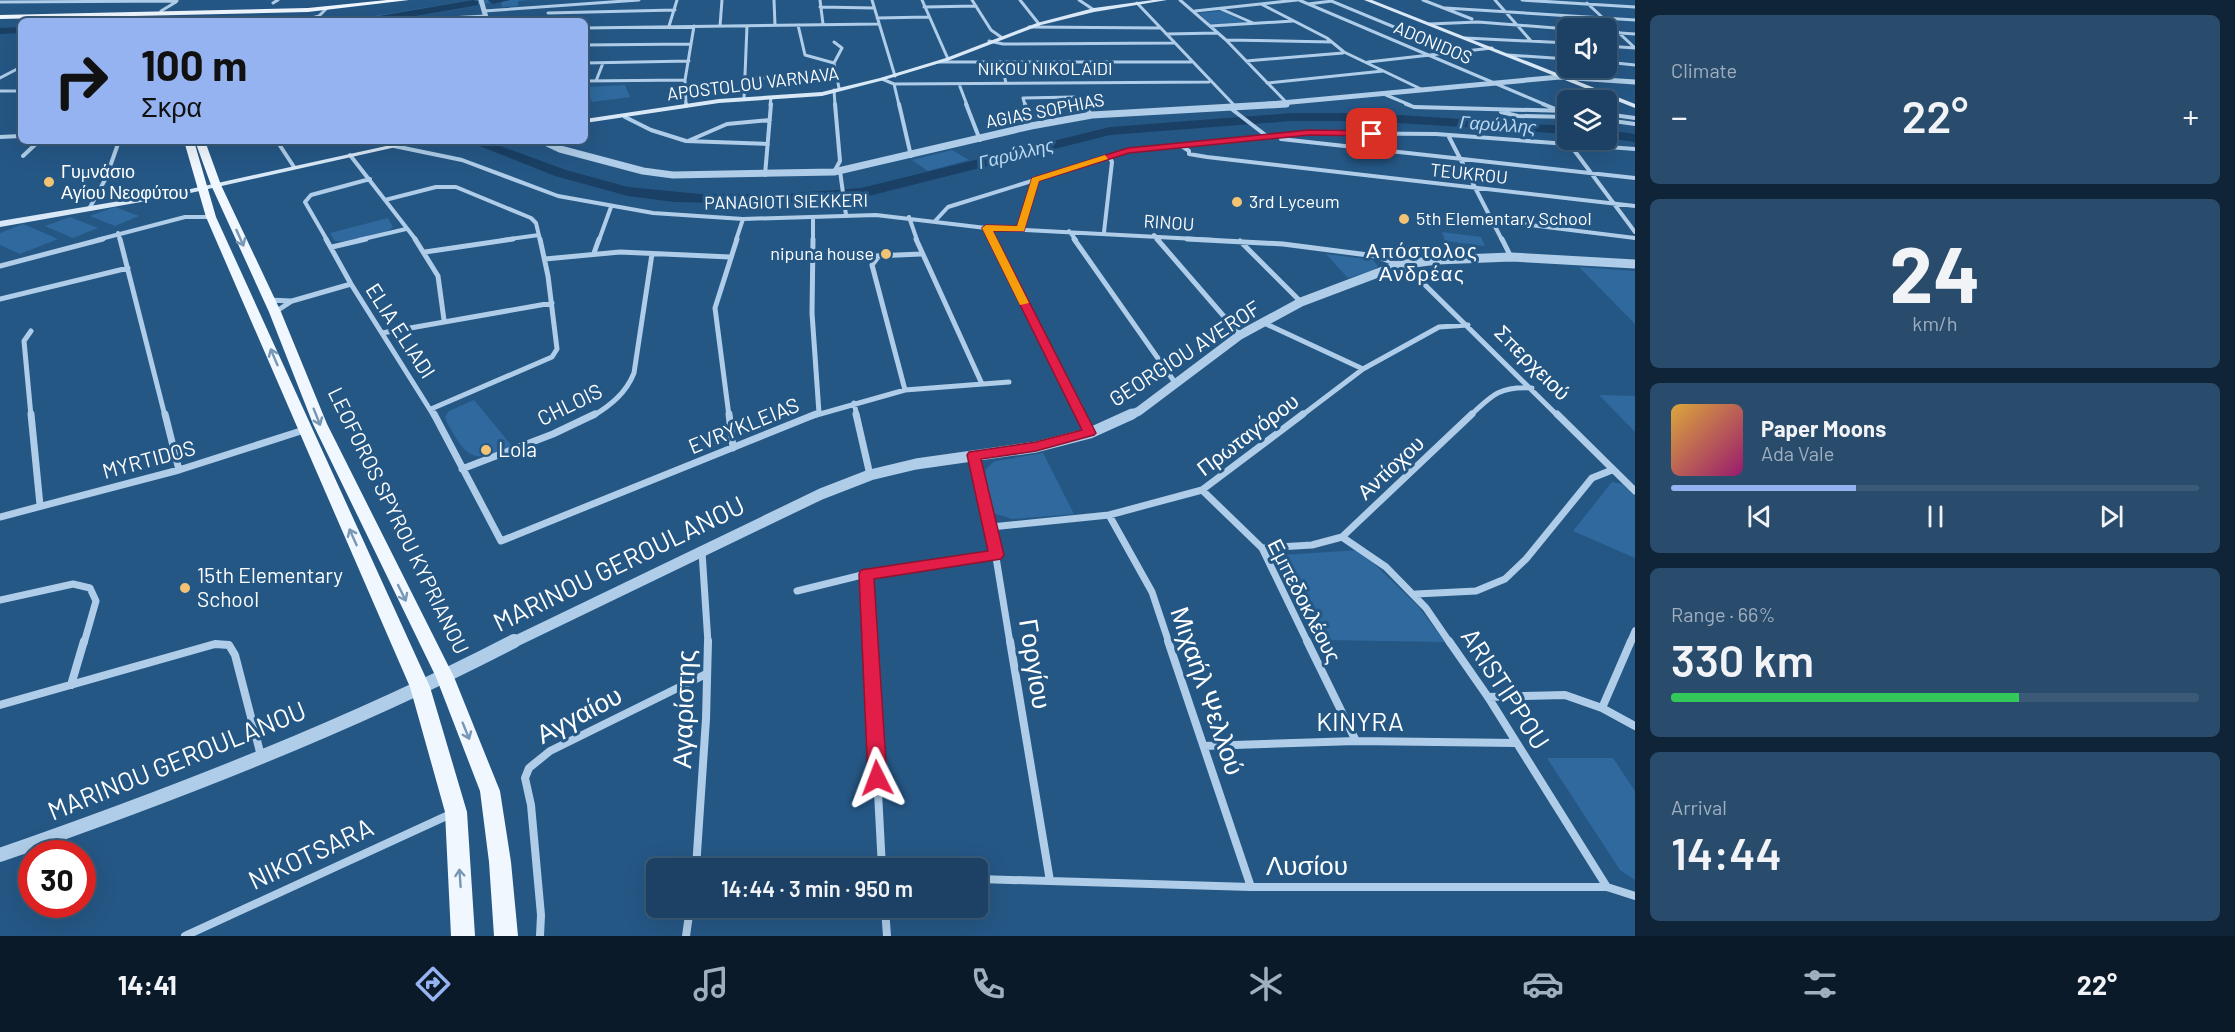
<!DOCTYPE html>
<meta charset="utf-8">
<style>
:root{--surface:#1c4164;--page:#294c6d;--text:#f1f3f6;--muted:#a0afbf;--line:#3a5a78;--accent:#95b2f1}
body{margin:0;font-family:Barlow,sans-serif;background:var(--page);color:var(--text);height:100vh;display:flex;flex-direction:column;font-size:22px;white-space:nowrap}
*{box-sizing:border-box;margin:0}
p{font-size:20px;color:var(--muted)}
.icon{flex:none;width:33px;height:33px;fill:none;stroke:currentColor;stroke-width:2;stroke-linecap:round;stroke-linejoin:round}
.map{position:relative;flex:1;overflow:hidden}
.panel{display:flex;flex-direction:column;gap:15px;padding:15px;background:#0f2437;width:600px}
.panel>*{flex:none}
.hud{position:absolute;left:18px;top:18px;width:570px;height:126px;border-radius:9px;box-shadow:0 6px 24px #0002,0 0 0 2px var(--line);background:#95b2f1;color:#111;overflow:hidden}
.controls{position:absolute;left:1557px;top:18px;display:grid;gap:12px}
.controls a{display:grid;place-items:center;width:60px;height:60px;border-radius:9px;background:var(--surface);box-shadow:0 6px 24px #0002,0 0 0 2px var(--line);font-size:30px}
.speed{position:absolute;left:18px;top:840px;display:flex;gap:12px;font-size:30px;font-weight:700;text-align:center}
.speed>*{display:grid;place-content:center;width:78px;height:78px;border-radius:50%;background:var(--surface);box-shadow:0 6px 24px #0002,0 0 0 2px var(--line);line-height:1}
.speed .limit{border:9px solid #d22;background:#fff;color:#111}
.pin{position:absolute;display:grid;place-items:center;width:51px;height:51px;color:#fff;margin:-26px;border-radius:12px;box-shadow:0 3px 9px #0006}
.me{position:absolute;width:66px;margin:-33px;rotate:357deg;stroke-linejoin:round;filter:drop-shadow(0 0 4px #0008)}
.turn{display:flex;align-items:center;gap:21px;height:126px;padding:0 24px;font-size:27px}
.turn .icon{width:78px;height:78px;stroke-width:2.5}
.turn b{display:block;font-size:42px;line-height:51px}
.big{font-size:45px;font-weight:600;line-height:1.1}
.panel .widget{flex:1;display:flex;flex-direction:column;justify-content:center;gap:9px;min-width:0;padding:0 21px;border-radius:9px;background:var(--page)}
.panel .dial{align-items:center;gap:0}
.dial b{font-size:78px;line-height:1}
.song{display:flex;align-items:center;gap:18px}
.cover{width:72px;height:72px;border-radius:9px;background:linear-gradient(135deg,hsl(40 70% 55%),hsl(320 70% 35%))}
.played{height:6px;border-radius:3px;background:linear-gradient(90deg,var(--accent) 35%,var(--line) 35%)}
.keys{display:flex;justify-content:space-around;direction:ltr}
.heat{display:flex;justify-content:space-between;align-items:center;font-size:33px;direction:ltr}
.charge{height:9px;border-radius:4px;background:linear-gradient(90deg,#34c759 66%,var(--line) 0)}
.trip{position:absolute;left:646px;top:858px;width:342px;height:60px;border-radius:9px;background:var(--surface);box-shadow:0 6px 24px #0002,0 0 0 2px var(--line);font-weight:600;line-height:60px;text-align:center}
.menu{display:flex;height:96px;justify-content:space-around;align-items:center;background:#0b1a28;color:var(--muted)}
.menu .icon{width:42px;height:42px}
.menu .current{color:var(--accent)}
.menu b{font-size:27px;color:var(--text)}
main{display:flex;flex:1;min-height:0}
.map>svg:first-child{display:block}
.green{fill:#2f699d}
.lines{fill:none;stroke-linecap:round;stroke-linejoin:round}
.river{fill:#1a4065;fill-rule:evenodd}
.minor-far4{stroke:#afcde8;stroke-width:3}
.minor-far3{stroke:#afcde8;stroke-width:4}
.minor-far2{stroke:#afcde8;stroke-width:5}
.minor-far1{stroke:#afcde8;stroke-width:7}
.minor{stroke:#afcde8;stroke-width:8}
.tertiary-far4{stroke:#afcde8;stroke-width:5}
.tertiary-far3{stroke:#afcde8;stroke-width:7}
.tertiary-far2{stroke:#afcde8;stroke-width:9}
.tertiary-far1{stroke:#afcde8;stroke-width:11}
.tertiary{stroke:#afcde8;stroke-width:14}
.secondary{fill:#d9e8f7;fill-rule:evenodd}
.primary{fill:#f1f7fe;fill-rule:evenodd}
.oneway{stroke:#7797b5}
.route{fill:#e11d48;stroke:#92132f;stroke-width:1.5}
.slow{fill:#f59e0b}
.poi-dot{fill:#f2c373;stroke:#255785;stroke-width:2}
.labels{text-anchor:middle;stroke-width:6;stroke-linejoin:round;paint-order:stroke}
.far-street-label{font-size:18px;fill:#fff;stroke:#255785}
.far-water-label{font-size:18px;font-style:italic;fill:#bad7f0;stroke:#255785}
.far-poi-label{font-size:18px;fill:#fff;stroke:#255785;text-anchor:start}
.far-quarter-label{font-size:20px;letter-spacing:1.5px;fill:#fff;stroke:#255785}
.street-label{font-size:21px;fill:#fff;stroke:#255785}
.poi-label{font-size:21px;fill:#fff;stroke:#255785;text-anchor:start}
.near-street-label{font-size:26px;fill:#fff;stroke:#255785}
</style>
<main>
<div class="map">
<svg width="1635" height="936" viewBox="0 0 1635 936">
<rect width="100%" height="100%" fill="#255785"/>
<!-- green -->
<path class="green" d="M473,0h57l-12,1v5l-16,1 -1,-5 -62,6 -64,13h-33z
M1222,11l24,12 -36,1 -11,-11z
M625,85l5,12 -38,5 -7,-15z
M952,150l17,10 -41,11 -16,-11z
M115,207l24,9 -24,10 -25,-10z
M70,217l28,11 -25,10 -28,-12z
M388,218l5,9c-13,11 -42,16 -58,14l-5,-8z
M23,224l35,15 -38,15 -20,-9v-12z
M1442,232l39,5 4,9 -40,-5z
M1326,254l47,6 5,6 -4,4 -26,8z
M1579,267l56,4v53z
M1599,395l36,1v36z
M474,400l38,46c-27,10 -39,20 -56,-8 -4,-7 -9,-14 -11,-21l4,-6z
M1043,453l31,61 -62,5 -19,-6 -8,-43 10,-9z
M1612,482l10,2 13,12v62l-62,-27z
M1360,550l58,56 27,36 -123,-2 -41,-85z
M1547,758h66l22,33v89l-15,-10z"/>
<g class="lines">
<!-- river -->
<path class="river" d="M473,0l5,1v4l-92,16h-24l5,-3z
M510,0l-17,4 -5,-3 1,-1z
M21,27v6l-21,1v-6z
M1292,113h76l200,13v8l-200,-13h-76l-182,14 -249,63 -106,6 -81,-2 -46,-6 -73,-20 -88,-35h20l79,29 62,17 72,7h83l78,-6 249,-61z
M1606,130l29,4v8l-29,-4z"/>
<!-- minor-far4 -->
<path class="minor-far4" d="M774,0l1,25
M820,0l3,24
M872,0l23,76
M922,0l26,59
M972,0l19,30 10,7
M1020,0l19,24
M1079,0l15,10
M1180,0l46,40 60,62
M1299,0l247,105
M1329,0l128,53
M1423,0l49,19
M1495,0l36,41
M1522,0l113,7
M0,2l177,-1
M273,3l5,-3
M1137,3l97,102
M1587,3l48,45
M1261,4l66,34 17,14 79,38
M1308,4l24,-3
M820,7l54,1
M924,7l52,-1
M1445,8l190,12
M1221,9l32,14
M161,11l15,-9
M484,11l155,-11
M1195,11l102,-11
M548,13l127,-3
M877,18l52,-1
M302,21l17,-5 7,-7
M394,21l91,-5
M1429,24l49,-2 90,7
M798,25l7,30 29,8
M669,26l8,-26
M720,26l2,-26
M1210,26l83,-5
M1029,27l132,1
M585,28l293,-4
M1606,32l29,2
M1166,34l52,-1
M1465,38l103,5
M1226,40l106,2
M989,41l14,3 171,-1
M834,42l8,6 -8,15 5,25
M585,45l106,-1
M1606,46l29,2
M1508,55l60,4
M1246,61l97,-8
M939,62h252
M1001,62l5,21
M1368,62l124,-14
M1606,62l29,3
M585,63l104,-2
M0,78l21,-11
M745,78l89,-1
M882,79l12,5 315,-2
M585,81l100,-1
M596,81l7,-18
M1267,83l116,-12
M894,84l5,21
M959,84l8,21
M834,90l1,15
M0,91h21
M1386,95l24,10
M744,99l3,-73
M686,105l-1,-25 9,-54
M770,105l1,-7
M1025,105l-2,-7 51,-1 8,8"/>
<!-- minor-far3 -->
<path class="minor-far3" d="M686,104v2
M899,104l12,52
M966,104l14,36
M1025,104l6,22
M1081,104l11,11
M1406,104l8,3 154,4
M1543,104l15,6
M1229,107l39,30
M1501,112l17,4 50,1
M1606,114l29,4
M625,117l26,13 35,11 82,3
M1606,120l29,4
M1448,135l54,105
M0,137l21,-1
M1281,139l354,39
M277,141l17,26
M688,141l39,-17 43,-4
M1568,142l67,90
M1180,145l9,6v3l18,3 428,49
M394,146l68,14 96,36 95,17 90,6 133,-4 110,13 229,12
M350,155l66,85
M23,156l16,-15
M840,171l6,44
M834,172l6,-11 -5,-57
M765,175l6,-71
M385,200l51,-13h20l75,31 5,5 4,17
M89,209l17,-31 13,-37
M909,217l8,23
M936,220l12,-13 180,-56 181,-18 127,1 199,15
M1490,220l145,18
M986,228l6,12
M1021,229l14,-49
M1069,231l7,9
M1104,232l8,-70 -3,-6
M118,233l2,7
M1154,235l5,5
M97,240l88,-23h26
M327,240l-22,-38 6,-7 59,-16
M359,240l47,-11
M503,240l36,-5
M599,240l12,-33
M736,240l7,-21
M813,240v-23"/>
<!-- minor-far2 -->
<path class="minor-far2" d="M120,239l45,177
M326,239l25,45 83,132
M415,239l23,37 6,44
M813,239l-1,74 7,100
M916,239l66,145
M991,239l90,177
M1074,239l102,145
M1157,239l83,96
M1187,239l96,5 93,12 23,9 20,14 139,137
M1502,239l9,18
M1240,241l61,61
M332,247l34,-8
M425,252l88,-13
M594,253l5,-14
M852,257l69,-3
M878,257l-6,8 33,125
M545,259l75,-7 110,5
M0,266l103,-27
M0,299l128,-31
M268,300l23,1
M275,312l17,-11 59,-17
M1264,323l99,46
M31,331l-7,10 7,75
M382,333l170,-30
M854,403l3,13
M431,409l121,-52 5,-8 -9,-73 -8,-37
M593,416c18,-11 33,-23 41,-43l18,-119
M729,416l-14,-108 22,-69
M813,416l92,-26 104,-8
M1301,416l62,-47 76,-42 29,-2
M1470,416c22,-21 30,-30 62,-28"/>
<!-- minor-far1 -->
<path class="minor-far1" d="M31,414l9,91
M165,414l14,56
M434,414l67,127 315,-127
M729,414l4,34
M856,414l14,61
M1080,414l10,19
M1557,414l78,77
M974,455l17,72 19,116
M462,469l91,-35 42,-20
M1202,490l60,58 46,95
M1109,515l43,77 17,51
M0,517l179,-47 125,-40
M991,527l118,-12 93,-25 101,-76
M1342,537l44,30 40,41 24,35
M1262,548l50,-3 30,-8 130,-123
M702,552l6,91
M866,574l4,69
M797,591l69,-17 130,-19
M1416,594l60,-3 29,-12 21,-20 66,-81 20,-8
M0,600l73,-16 17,4 6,13 -12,42
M1630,643l5,-12"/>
<!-- minor -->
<path class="minor" d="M870,641l12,227
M1010,641l40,240
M1168,641l83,246
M1307,641l49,100
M1449,641l39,56 119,190
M71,685l13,-44
M1488,697l77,-2 37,13 33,18
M0,705l215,-61 14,1 6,10 26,101
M1602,708l29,-67
M1204,746l152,-5 160,2
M696,868l10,-149 2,-78
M978,879l273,8h356l28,9
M885,908l2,28
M185,936l268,-123
M540,936l1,-21 -10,-110 -6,-27 4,-10 21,-17 156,-77
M686,936l4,-28"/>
<!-- tertiary-far4 -->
<path class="tertiary-far4" d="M481,0l6,21
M1260,105l300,-28 75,5"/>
<!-- tertiary-far3 -->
<path class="tertiary-far3" d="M543,141l17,8 83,22 30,4 161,-3 197,-46 61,-11 194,-11"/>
<!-- tertiary-far2 -->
<path class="tertiary-far2" d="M1129,416l10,-5 101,-76 61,-33 98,-37 38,-5 74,-3 124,7"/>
<!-- tertiary-far1 -->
<path class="tertiary-far1" d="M512,643l309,-149 49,-19 46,-11 120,-17 54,-14 42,-19"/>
<!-- tertiary -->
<path class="tertiary" d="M0,855c175,-61 350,-129 514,-214"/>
<!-- secondary -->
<path class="secondary" d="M1153,0h14l-73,12 -53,13 -91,35 -66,20 -62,16 -103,7 -134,20v-4l134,-20 103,-7 58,-14 66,-20 91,-35 57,-15z
M1364,0h8l263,104v4z
M409,141h14l-237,53 -186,33v-6l186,-31z"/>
<!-- primary -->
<path class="primary" d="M387,0h22l-101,12 -308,7v-4l308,-7z
M184,141h10l22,76 214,470 37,125 8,124h-24l-6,-124 -35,-125 -204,-470z
M195,141h10l16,44 60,127 46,112 127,253 46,114 11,71 7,74h-24l-5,-74 -9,-71 -44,-114 -123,-253 -44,-112 -58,-127z"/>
</g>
<!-- one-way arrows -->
<defs><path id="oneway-shaft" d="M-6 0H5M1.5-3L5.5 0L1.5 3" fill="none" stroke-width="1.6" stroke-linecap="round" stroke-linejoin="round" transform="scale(1.5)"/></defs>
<g class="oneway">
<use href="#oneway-shaft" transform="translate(240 238) rotate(66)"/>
<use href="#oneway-shaft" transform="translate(274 357) rotate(-113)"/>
<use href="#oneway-shaft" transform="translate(317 417) rotate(68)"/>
<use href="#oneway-shaft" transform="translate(353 537) rotate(-114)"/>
<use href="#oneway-shaft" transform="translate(402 593) rotate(64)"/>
<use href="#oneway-shaft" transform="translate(466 731) rotate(68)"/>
<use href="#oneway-shaft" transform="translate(460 878) rotate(-94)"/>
</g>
<!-- route -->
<path class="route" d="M1309,130l63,1 5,3 -5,2 -63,-1 -180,18 -90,28 -15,50h-31l103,202 -2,2 -58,16 -55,8 23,96 -3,4 -127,20 13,199 -3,6 -7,2 -6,-2 -3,-6 -9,-204 2,-4 127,-19 -21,-96 2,-3 67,-10 46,-12 -100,-202 4,-3 31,1 15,-48 96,-30z"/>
<!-- slow -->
<path class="slow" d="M1105,155l3,4 -69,22 -15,50h-31l36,72 -9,2 -38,-77 4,-3 31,1 15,-48z"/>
<!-- markers -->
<g class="poi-dot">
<circle cx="49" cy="182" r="6"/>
<circle cx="1237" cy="202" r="6"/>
<circle cx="1404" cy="219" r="6"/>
<circle cx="886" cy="254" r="6"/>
<circle cx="486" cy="450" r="6"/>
<circle cx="185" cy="588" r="6"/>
</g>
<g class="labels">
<!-- far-street labels -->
<g class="far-street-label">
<text transform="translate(1433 43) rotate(23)" y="6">ADONIDOS</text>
<text x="1045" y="75">NIKOU NIKOLAIDI</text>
<text transform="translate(753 84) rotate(-7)" y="6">APOSTOLOU VARNAVA</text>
<text transform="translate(1045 111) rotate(-11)" y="6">AGIAS SOPHIAS</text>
<text transform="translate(1469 174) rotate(6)" y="6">TEUKROU</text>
<text transform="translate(786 202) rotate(-1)" y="6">PANAGIOTI SIEKKERI</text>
<text transform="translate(1169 223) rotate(4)" y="6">RINOU</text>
</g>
<!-- far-water labels -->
<g class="far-water-label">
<text transform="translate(1498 125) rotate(4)" y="6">Γαρύλλης</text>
<text transform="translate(1016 154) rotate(-14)" y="6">Γαρύλλης</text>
</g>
<!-- far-poi labels -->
<g class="far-poi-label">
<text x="61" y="178">Γυμνάσιο<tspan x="61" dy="21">Αγίου Νεοφύτου</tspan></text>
<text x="1249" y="208">3rd Lyceum</text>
<text x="1416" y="225">5th Elementary School</text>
<text x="874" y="260" text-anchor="end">nipuna house</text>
</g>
<!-- far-quarter labels -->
<g class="far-quarter-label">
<text x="1422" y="258">Απόστολος<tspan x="1422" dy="23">Ανδρέας</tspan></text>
</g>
<!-- street labels -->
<g class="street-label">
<text transform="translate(400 331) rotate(57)" y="7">ELIA ELIADI</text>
<text transform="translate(1185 354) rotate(-33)" y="7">GEORGIOU AVEROF</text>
<text transform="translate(1532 363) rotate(45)" y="7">Σπερχειού</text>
<text transform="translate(570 405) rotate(-26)" y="7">CHLOIS</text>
<text transform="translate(744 426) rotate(-22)" y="7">EVRYKLEIAS</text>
<text transform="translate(1248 435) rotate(-37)" y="7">Πρωταγόρου</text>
<text transform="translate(149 460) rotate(-15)" y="7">MYRTIDOS</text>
<text transform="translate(1391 468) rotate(-43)" y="7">Αντίοχου</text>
<text transform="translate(398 521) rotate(64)" y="7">LEOFOROS SPYROU KYPRIANOU</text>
<text transform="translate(1304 601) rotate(63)" y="7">Εμπεδοκλέους</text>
</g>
<!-- poi labels -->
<g class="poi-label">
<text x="498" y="457">Lola</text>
<text x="197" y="583">15th Elementary<tspan x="197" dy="24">School</tspan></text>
</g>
<!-- near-street labels -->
<g class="near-street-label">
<text transform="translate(619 564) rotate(-26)" y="9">MARINOU GEROULANOU</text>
<text transform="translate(1035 664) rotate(81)" y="9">Γοργίου</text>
<text transform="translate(1505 689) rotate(57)" y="9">ARISTIPPOU</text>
<text transform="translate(1207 691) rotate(71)" y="9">Μιχαήλ Ψελλού</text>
<text transform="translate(684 709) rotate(-88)" y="9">Αγαρίστης</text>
<text transform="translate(579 715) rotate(-28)" y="9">Αγγαίου</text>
<text x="1360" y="731">KINYRA</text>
<text transform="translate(177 761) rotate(-22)" y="9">MARINOU GEROULANOU</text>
<text transform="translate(311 854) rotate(-25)" y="9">NIKOTSARA</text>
<text x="1307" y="875">Λυσίου</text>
</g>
</g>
</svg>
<div class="controls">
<a><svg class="icon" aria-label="sound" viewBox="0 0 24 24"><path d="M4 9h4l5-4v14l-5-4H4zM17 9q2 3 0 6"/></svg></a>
<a><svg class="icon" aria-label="layers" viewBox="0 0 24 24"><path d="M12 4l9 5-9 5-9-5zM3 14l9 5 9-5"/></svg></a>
</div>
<div class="speed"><div class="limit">30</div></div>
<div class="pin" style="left:1372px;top:134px;background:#d93025"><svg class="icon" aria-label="arrive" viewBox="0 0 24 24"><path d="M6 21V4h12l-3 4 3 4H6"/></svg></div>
<svg class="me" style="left:877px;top:778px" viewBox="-20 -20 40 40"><path d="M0-17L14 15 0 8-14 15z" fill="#e11d48" stroke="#fff" stroke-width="4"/></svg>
<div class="trip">14:44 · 3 min · 950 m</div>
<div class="hud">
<div class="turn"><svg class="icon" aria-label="right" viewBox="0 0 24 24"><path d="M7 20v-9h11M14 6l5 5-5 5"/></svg><div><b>100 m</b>Σκρα</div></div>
</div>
</div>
<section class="panel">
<div class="widget"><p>Climate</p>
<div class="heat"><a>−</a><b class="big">22°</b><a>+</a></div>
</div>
<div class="widget dial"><b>24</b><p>km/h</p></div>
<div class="widget">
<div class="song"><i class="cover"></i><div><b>Paper Moons</b><p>Ada Vale</p></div></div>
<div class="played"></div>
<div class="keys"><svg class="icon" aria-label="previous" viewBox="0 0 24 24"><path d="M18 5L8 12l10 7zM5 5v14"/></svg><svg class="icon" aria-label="pause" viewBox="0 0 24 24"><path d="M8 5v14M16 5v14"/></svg><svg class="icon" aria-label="next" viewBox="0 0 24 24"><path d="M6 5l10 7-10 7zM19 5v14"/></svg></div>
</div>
<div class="widget"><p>Range · 66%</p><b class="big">330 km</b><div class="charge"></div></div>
<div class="widget"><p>Arrival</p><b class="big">14:44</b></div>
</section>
</main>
<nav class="menu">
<b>14:41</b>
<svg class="icon current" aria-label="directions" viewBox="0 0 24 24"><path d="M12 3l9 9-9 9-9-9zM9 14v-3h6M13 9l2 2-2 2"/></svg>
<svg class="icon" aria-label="music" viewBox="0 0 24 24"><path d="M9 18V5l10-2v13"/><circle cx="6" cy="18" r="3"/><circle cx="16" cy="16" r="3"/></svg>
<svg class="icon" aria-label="phone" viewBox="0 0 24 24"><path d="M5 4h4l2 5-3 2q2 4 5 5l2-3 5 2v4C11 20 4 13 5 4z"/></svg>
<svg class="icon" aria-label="climate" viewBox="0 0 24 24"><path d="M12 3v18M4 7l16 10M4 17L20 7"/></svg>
<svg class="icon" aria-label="car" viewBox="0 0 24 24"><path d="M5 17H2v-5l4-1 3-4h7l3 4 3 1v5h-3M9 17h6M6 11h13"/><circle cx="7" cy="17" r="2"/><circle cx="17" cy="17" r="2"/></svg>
<svg class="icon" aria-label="filters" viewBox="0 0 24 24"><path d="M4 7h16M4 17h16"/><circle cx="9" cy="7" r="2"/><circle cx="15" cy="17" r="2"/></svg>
<b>22°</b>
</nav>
